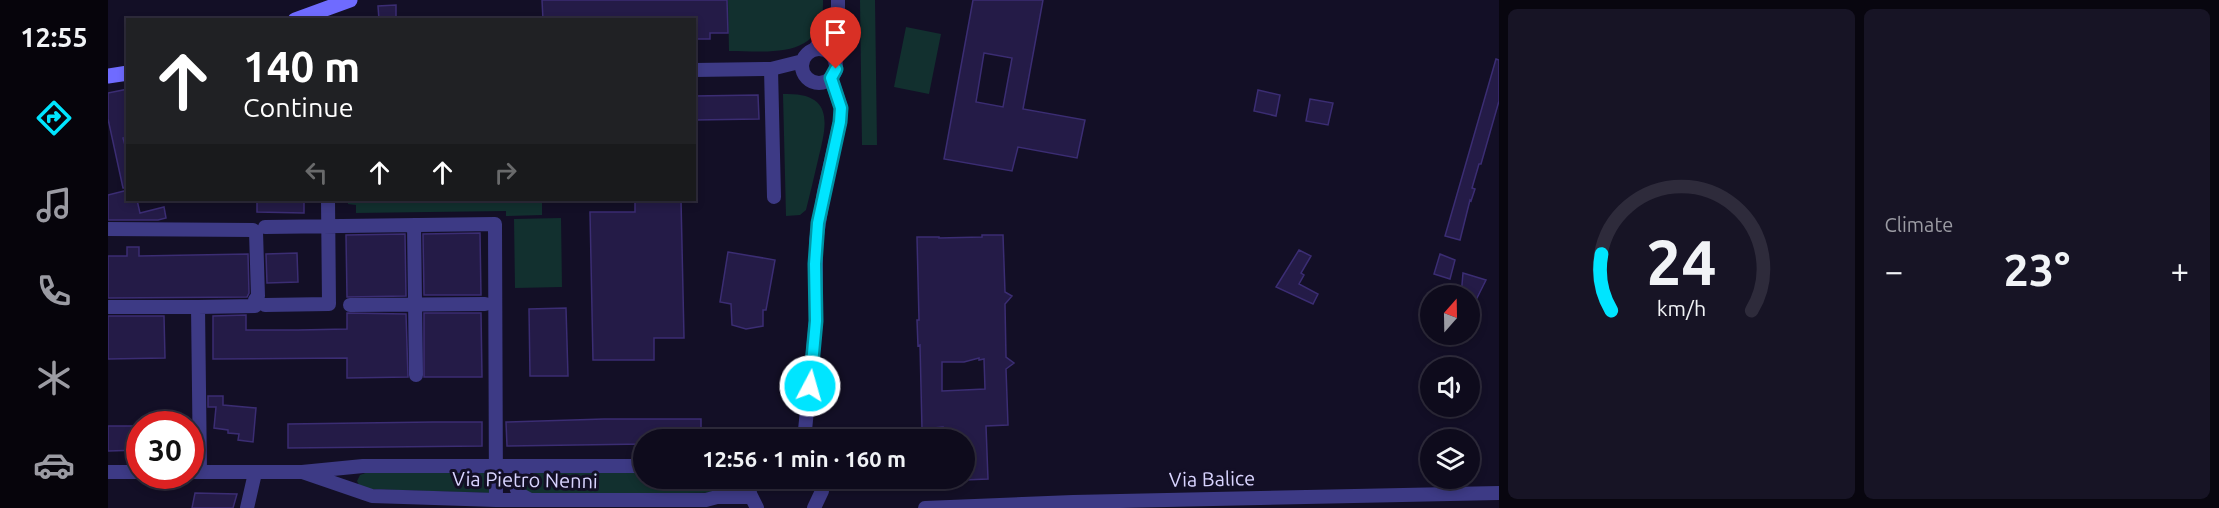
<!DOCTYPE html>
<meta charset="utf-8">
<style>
:root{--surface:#0e0b1c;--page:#171425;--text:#f1f3f6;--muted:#9b9ba3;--line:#2e2b3b;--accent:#00e5ff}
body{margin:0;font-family:Ubuntu,sans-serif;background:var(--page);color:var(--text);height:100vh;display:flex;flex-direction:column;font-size:22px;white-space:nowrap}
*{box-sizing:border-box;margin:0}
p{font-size:20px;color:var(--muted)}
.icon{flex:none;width:33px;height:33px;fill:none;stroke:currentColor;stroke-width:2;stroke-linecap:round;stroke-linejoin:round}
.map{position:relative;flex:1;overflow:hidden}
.panel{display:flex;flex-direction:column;gap:9px;padding:9px;background:#08060f;width:720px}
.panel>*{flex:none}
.guide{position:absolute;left:18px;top:18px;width:570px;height:183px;border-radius:0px;box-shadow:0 3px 9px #0003,0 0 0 2px var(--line);background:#202124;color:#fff;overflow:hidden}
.needle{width:39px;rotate:20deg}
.controls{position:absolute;left:1312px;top:285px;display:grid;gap:12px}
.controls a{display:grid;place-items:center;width:60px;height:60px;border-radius:50%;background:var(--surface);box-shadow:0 3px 9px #0003,0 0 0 2px var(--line);font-size:30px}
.speed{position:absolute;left:18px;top:411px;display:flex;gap:12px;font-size:30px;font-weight:700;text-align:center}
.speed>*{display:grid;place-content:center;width:78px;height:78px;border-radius:50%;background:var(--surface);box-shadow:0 3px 9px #0003,0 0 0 2px var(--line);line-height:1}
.speed .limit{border:9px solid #d22;background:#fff;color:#111}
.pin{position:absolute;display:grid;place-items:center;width:51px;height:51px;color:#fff;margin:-62px -26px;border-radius:50% 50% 50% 0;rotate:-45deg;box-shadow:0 0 6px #0007}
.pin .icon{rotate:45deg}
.me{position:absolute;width:66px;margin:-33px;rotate:6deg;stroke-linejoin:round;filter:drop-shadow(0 0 4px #0008)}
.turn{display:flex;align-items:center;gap:21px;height:126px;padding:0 18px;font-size:27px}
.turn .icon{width:78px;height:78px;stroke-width:2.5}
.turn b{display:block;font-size:42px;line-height:51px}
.lanes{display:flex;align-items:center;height:57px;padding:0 18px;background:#0003;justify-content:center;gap:30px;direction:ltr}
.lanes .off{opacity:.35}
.big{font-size:45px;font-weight:600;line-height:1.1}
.panel .tile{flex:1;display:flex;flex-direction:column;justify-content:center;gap:9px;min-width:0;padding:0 21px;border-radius:9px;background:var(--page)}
.panel .dial{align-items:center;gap:0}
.dial svg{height:156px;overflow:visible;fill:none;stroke:var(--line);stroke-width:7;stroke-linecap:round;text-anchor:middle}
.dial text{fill:var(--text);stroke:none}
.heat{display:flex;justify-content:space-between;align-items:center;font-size:33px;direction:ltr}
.panel .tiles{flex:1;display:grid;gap:9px;grid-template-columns:repeat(2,1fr)}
.trip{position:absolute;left:525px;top:429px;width:342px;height:60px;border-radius:30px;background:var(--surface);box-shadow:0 3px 9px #0003,0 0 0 2px var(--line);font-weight:600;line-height:60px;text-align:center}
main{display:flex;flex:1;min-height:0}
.dock{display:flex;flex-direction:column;width:108px;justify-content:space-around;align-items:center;background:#06040b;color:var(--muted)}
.dock .icon{width:42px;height:42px}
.dock .on{color:var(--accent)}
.dock b{font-size:27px;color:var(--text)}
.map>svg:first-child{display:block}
.green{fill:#12302f}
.building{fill:#241b47;stroke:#3b2d73;stroke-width:1.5;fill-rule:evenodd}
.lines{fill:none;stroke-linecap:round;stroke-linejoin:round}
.street{stroke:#3d3a85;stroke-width:14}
.secondary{stroke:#6f6bff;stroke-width:15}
.route-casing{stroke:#0095a6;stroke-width:15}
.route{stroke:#00e5ff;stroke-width:10}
.labels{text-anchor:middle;stroke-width:6;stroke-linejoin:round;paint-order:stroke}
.street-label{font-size:20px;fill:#d9d4ff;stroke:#130f26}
</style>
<main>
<nav class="dock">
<b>12:55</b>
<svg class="icon on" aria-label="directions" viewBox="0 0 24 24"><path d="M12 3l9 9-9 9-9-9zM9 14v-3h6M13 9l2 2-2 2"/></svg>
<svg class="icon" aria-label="music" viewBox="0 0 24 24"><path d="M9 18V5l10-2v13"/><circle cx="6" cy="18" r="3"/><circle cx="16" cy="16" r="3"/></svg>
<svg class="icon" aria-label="phone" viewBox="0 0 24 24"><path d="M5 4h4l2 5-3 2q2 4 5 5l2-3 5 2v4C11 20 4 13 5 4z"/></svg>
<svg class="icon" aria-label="climate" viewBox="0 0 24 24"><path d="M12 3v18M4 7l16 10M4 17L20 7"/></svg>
<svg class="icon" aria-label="car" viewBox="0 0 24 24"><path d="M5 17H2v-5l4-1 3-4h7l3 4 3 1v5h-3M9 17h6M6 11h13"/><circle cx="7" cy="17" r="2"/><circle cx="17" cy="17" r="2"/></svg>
</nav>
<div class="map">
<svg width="1391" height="508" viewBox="0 0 1391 508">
<rect width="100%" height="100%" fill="#130f26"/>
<!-- green -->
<path class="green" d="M620,0h95c2,60 -53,51 -94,51z
M752,0h15l2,145h-15z
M798,27l35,7 -12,60 -35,-7z
M675,94c52,-2 44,30 35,66 -4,17 -8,34 -12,50l-6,5 -14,1z
M240,200h194v15l-36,1v-5l-150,2v-8l-8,-1z
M453,218l1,69 -47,1 -1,-69z
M260,472h122l-1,21 -122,-4 -7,-2 -3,-6 3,-6z
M426,473h109l1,5 99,1 -3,13 -210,4 -5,-8 2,-10z"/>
<!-- building -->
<path class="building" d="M434,0h185l1,33h-18v6h-16v-19h-151z
M865,0h70l-20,109 62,11 -8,38 -59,-11 -6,24 -68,-12zM876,53l28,5 -9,49 -27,-5z
M288,5v15h-17l-1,-14z
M1388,59l3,1v41l-18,63h-2l-7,24 3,1 -4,12 -1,-1 -10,40 -15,-4z
M20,89v48l-5,1 5,18v32h-5l-15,-69v-26z
M1150,90l22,5 -4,21 -22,-5z
M650,95l1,24 -65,1v-24z
M1202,99l23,4 -5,22 -22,-4z
M20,190v10h9l3,13 24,-6 2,11 -8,2h-50v-25z
M149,200h47v13l-47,-1z
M527,200h46l3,138h-30v22h-61l-3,-148h45z
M372,233l1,62h-57l-1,-61z
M297,234l1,62 -59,1 -1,-62z
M874,235h21l2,57 7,4 -7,8 1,53 8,6 -8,6 2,56 -22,1 2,53 -24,1v-40h-21v-13l-21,2 -2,-84 -2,1 -1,-26h2l-2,-83h22v1l43,-1zM871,358v2l5,-1 1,30 -43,2v-29h22z
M19,247h12v9l109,-2 1,39 -2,4 -139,1v-42h19z
M1191,250l12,6 -10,17 3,2 -5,9 19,10 -5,10 -37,-17z
M620,252l47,8 -9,50h-3v16l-17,3 -14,-4 -1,-21 -11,-2z
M189,253l1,29 -31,1 -1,-29z
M1332,254l15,6 -5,19 -16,-5z
M1355,273l23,7 -16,32v-16h-9z
M458,308l2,68h-38l-1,-67z
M239,313l59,1 2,63 -61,1v-20l-134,1v-43l33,-1v15h52l49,-1z
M316,313h57l1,64h-58z
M0,316h56l1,42 -57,1z
M100,396h15v9l33,3 -3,34 -15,-2 1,-6 -11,-1v-3l-14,-2 2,-21h-8z
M496,419h97v21h-57v4l-137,2 -1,-24z
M326,422h48v24l-194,2v-24z
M0,426h32v24l-32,1z
M87,493l42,1 -4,14h-41z"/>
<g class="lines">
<!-- street -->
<path class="street" d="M694 66a17 17 0 1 1 34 0a17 17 0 1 1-34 0Z
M706,50l16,-21 6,-13
M723,53l7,-22v-31
M663,69l3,128
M586,70l77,-1 32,-8
M306,225l2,150
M157,227l230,-3 1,276
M0,229l145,1 3,2 2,64 -3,4v6l-57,1
M157,305l64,-1 -1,-104
M242,305l135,-1
M0,307h90l2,165
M696,440l12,-119v-80l8,-49 16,-70 1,-14 -10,-30
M420,466c-10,9 -16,16 -9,28l11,6
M0,472h32
M82,472h112l61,-6h281
M194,472l70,24 124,4h210l11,-3h34
M641,478l1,16 7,14
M139,508l8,-35
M706,508l8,-17 -1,-13
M817,508l148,-6 426,-9"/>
<!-- secondary -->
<path class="secondary" d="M187,20l55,-20
M0,76l20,-3"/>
</g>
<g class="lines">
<!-- route casing -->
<g class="route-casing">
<path id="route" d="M702,386l6,-65 -1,-57 3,-41 22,-101 1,-14 -10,-30 5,-9"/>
</g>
<!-- route -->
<use href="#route" class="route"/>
</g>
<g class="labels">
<!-- street labels -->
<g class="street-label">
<text transform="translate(1104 479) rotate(-1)" y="7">Via Balice</text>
<text transform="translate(417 480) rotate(1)" y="7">Via Pietro Nenni</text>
</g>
</g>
</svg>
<div class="controls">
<a><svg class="needle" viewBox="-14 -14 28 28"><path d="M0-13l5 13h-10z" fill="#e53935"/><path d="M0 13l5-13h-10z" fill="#9b9ba3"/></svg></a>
<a><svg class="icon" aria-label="sound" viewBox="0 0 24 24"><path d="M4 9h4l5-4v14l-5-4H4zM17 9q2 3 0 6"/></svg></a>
<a><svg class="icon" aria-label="layers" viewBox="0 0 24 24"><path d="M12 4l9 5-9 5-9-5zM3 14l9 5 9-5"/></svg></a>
</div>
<div class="speed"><div class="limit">30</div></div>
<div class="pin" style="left:728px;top:69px;background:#d93025"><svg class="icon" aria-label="arrive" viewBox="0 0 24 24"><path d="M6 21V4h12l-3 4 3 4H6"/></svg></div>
<svg class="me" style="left:702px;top:386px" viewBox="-20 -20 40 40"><circle r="17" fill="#00e5ff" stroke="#fff" stroke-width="3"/><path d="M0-11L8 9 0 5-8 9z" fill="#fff"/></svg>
<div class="trip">12:56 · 1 min · 160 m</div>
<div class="guide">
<div class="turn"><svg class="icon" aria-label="ahead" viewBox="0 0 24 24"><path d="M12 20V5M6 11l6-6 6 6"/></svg><div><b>140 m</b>Continue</div></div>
<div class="lanes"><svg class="icon off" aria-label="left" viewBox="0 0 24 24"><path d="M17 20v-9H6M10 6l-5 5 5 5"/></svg><svg class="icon" aria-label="ahead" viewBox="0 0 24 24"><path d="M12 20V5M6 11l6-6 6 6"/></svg><svg class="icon" aria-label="ahead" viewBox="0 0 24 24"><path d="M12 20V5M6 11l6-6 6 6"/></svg><svg class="icon off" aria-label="right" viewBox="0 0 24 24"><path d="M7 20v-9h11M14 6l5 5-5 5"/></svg></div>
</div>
</div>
<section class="panel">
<div class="tiles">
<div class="tile dial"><svg viewBox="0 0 100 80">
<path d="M14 69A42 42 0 1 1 86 69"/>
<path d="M14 69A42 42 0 0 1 9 40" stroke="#00e5ff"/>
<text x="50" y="56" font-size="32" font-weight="700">24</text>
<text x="50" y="72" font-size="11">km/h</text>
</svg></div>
<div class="tile"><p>Climate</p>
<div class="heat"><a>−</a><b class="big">23°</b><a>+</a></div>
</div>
</div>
</section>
</main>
